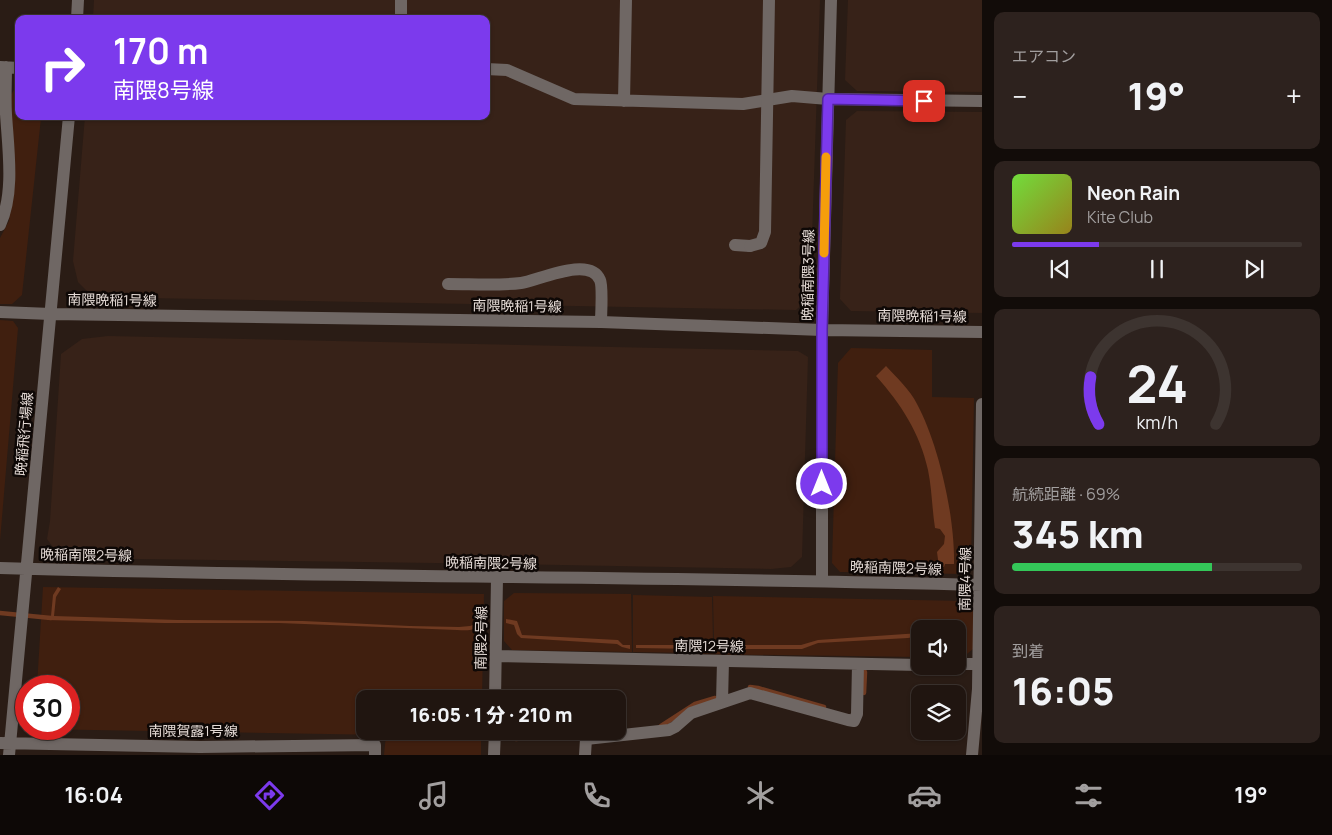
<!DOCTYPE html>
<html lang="ja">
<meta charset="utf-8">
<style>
:root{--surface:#201510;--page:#2d221e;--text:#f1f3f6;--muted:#a29f9f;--line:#3d3430;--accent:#7c3aed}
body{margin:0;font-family:Manrope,"Noto Sans JP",sans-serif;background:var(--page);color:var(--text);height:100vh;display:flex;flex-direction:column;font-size:19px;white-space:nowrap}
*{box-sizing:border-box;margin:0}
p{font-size:16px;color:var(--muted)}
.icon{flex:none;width:28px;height:28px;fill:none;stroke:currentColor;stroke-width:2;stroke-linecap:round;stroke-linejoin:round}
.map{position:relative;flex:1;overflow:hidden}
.drawer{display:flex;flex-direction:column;gap:12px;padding:12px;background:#120c09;width:350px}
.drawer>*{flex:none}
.banner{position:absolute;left:15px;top:15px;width:475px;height:105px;border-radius:10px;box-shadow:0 1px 4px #0004,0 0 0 1px var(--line);background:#7c3aed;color:#fff;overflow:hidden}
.controls{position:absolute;left:911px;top:620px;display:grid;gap:10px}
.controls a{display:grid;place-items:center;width:55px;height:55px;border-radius:10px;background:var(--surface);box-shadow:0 1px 4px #0004,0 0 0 1px var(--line);font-size:25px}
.speed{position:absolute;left:15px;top:675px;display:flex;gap:10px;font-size:25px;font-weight:700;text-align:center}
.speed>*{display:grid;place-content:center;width:65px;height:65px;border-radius:50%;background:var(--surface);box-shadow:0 1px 4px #0004,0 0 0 1px var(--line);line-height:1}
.speed .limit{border:8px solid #d22;background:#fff;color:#111}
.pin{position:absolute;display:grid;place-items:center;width:42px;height:42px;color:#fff;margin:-21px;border-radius:10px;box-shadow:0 2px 8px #0006}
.me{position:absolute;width:55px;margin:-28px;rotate:0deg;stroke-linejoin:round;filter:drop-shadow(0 0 4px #0008)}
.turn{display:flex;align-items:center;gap:18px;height:105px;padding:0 15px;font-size:22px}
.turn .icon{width:65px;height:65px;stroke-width:2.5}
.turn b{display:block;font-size:35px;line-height:42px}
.big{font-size:38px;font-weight:800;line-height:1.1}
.drawer .card{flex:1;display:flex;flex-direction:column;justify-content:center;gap:8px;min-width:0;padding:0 18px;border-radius:10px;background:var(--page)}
.drawer .dial{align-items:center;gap:0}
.dial svg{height:130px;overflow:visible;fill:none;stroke:var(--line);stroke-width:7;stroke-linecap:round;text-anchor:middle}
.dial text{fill:var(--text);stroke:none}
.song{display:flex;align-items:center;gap:15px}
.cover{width:60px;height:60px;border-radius:8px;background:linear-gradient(135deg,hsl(100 70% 55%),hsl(50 70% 35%))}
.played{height:5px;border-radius:2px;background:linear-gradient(90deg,var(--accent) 30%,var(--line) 30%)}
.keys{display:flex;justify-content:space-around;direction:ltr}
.heat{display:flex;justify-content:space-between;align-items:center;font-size:28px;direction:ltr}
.charge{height:8px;border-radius:4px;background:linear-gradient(90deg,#34c759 69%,var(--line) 0)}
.trip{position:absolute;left:356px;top:690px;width:270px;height:50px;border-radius:10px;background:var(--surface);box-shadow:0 1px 4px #0004,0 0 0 1px var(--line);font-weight:800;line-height:50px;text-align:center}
.tab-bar{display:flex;height:80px;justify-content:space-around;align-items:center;background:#0d0806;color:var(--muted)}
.tab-bar .icon{width:35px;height:35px}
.tab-bar .selected{color:var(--accent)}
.tab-bar b{font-size:22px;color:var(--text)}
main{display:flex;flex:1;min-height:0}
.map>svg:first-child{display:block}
.built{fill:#372218}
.green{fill:#401f0f}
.water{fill:#6f3a21}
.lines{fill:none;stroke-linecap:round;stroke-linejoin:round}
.stream{stroke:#6f3a21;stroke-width:4.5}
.minor{stroke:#6f6764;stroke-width:12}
.minor-bridge{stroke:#6f6764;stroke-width:12}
.route-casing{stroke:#51269a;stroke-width:12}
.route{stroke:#7c3aed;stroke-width:9}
.slow{stroke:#f59e0b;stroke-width:9}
.labels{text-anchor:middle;stroke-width:5;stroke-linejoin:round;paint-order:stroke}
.street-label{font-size:14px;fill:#e4dad5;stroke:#0e0806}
</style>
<main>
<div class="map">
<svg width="982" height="755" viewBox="0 0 982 755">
<rect width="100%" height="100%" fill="#2a1c15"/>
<!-- built -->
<path class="built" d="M94,0h726l-10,297 -14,13 -703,-13 -15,-15 -5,-21 12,-145h401v-97h-393z
M848,0h134v92l-125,-1 -12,-11z
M857,111l125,1v201l-131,-2 -11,-12 6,-179z
M108,336l690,15 10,6 -6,200 -11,10 -20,2 -264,-5 -446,-6 -14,-19 3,-18 11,-167 21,-15z"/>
<!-- green -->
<path class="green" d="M14,90h5v26h21l1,2 -19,177 -10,9h-12v-66l9,-17 5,-45 -3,-81z
M0,320l13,1 5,7 -18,213z
M851,348l81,2v47l42,1 -3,168 -7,8 -124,-2 -8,-9 6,-200z
M43,587l441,7 -2,105h-117v32h116v24h-97l2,-20 -352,-6h35v-43h-32z
M514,593l117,1 1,58 -120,-2 -8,-9v-40z
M633,595l79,2 1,43 -15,-1v14l-65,-1z
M713,596l251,5 9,9v39l-11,9h-4v-29h-38v28l-221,-3v-14h15z"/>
<!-- water -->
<path class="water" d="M886,366c11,12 24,24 31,38 22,41 38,113 37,160h-9l-1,3h-5l-2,-15 7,-8 1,-8 -5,-7 -5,-1c-3,-19 -3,-39 -7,-58 -8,-37 -27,-66 -52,-94z
M58,587l3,2 -5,8 -2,19 124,4 125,1 107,5 49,1 11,-1 8,-3 2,-3 8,-1v3c-6,0 -8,5 -14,7 -5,2 -12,1 -17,1l-178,-7h-115l-117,-3 -1,-4h5l2,-21z
M506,619l11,2 5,14 96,5 5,5h7v4l-8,-2 -5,-3 -96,-6 -4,-4 -3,-9 -8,-2z
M920,633v3l-12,2 -90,5 -16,6h-101l-1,-4h101l17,-5z
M636,645h60v4l-60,-1z"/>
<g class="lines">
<!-- stream -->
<path class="stream" d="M0,613l51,5
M750,687l8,1 66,19
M864,693l1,-21
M661,726l34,-22 20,-6
M516,739l47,-6 34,-2"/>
<!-- minor -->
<path class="minor" d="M77,19l1,-19
M401,19v-19
M0,67l19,1
M486,69l21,1 67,29 169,5 49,-8 36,3 154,2
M624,101l2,-101
M0,225c15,-32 8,-77 6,-111 -1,-16 0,-31 0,-47
M735,245l15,1
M448,284c24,0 50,2 73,-1 16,-2 69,-28 79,-3 3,6 1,34 1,42
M0,312l51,2 550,8 221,8 160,2
M0,568c327,10 655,8 982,17
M822,581v-251l9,-330
M497,656l423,9
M958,664h20
M495,699l2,-121
M722,702l1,-41
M0,743l200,4 175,-2v10
M9,755l60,-639
M494,755l1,-24
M585,755l1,-16 83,-9 6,-3 16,-14 59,-20 98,27 6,1 3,-7 1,-50
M972,755l6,-66 4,-285"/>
<!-- minor-bridge -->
<path class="minor-bridge" d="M750,246l11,-3 4,-11 4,-232"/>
</g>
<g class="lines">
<!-- route casing -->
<g class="route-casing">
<path id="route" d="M822,484v-154l6,-231 96,2"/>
</g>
<!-- route -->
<use href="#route" class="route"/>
<!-- slow -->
<path class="slow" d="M824,253l2,-96"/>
</g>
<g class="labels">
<!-- street labels -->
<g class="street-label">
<text transform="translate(808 275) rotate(-89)" y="5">晩稲南隈3号線</text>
<text transform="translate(112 300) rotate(1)" y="5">南隈晩稲1号線</text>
<text transform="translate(517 306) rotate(1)" y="5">南隈晩稲1号線</text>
<text transform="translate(922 316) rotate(1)" y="5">南隈晩稲1号線</text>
<text transform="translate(24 434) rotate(-85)" y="5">晩稲飛行場線</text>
<text transform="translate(86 555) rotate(1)" y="5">晩稲南隈2号線</text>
<text transform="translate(491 563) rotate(1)" y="5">晩稲南隈2号線</text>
<text transform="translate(896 568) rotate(2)" y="5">晩稲南隈2号線</text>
<text transform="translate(965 579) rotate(-89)" y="5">南隈4号線</text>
<text transform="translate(481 638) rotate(-89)" y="5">南隈2号線</text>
<text transform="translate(709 646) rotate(1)" y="5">南隈12号線</text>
<text x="193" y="736">南隈賀露1号線</text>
</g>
</g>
</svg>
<div class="controls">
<a><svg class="icon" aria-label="sound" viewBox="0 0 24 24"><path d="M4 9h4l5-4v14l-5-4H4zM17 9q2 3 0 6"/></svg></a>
<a><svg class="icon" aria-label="layers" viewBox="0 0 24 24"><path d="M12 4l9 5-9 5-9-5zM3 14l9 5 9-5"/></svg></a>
</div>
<div class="speed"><div class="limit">30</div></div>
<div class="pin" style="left:924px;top:101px;background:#d93025"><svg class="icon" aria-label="arrive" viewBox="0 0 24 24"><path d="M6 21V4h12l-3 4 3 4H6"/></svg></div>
<svg class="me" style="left:822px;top:484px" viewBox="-20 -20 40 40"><circle r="17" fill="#7c3aed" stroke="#fff" stroke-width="3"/><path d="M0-11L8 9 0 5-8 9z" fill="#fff"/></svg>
<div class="trip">16:05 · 1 分 · 210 m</div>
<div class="banner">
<div class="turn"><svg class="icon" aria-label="right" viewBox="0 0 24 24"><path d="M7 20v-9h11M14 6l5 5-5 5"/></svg><div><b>170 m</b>南隈8号線</div></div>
</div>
</div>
<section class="drawer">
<div class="card"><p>エアコン</p>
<div class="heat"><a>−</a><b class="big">19°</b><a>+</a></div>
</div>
<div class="card">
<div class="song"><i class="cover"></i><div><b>Neon Rain</b><p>Kite Club</p></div></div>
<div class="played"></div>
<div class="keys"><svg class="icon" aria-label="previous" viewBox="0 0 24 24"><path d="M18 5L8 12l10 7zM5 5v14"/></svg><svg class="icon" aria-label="pause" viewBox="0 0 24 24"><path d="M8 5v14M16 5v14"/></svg><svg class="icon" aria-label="next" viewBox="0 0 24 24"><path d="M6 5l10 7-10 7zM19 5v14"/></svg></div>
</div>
<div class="card dial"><svg viewBox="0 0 100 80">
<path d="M14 69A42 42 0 1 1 86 69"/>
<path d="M14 69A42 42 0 0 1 9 40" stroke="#7c3aed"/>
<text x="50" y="56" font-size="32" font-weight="700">24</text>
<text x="50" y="72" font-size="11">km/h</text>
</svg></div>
<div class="card"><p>航続距離 · 69%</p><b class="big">345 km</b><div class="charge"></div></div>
<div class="card"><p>到着</p><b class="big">16:05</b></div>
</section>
</main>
<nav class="tab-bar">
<b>16:04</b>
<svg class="icon selected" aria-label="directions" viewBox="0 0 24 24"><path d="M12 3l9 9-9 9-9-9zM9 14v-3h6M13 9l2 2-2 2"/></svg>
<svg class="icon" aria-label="music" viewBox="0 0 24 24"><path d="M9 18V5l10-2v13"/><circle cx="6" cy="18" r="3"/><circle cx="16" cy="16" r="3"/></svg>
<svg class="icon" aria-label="phone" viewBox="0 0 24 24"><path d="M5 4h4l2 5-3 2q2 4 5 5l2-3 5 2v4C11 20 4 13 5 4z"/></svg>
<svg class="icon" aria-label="climate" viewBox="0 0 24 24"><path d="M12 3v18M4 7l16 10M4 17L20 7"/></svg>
<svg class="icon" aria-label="car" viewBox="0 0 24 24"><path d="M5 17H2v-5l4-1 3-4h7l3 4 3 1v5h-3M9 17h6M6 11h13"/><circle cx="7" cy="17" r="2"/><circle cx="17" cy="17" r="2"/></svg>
<svg class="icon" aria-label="filters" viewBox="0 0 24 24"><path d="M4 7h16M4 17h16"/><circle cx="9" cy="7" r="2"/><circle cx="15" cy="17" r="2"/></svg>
<b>19°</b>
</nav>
